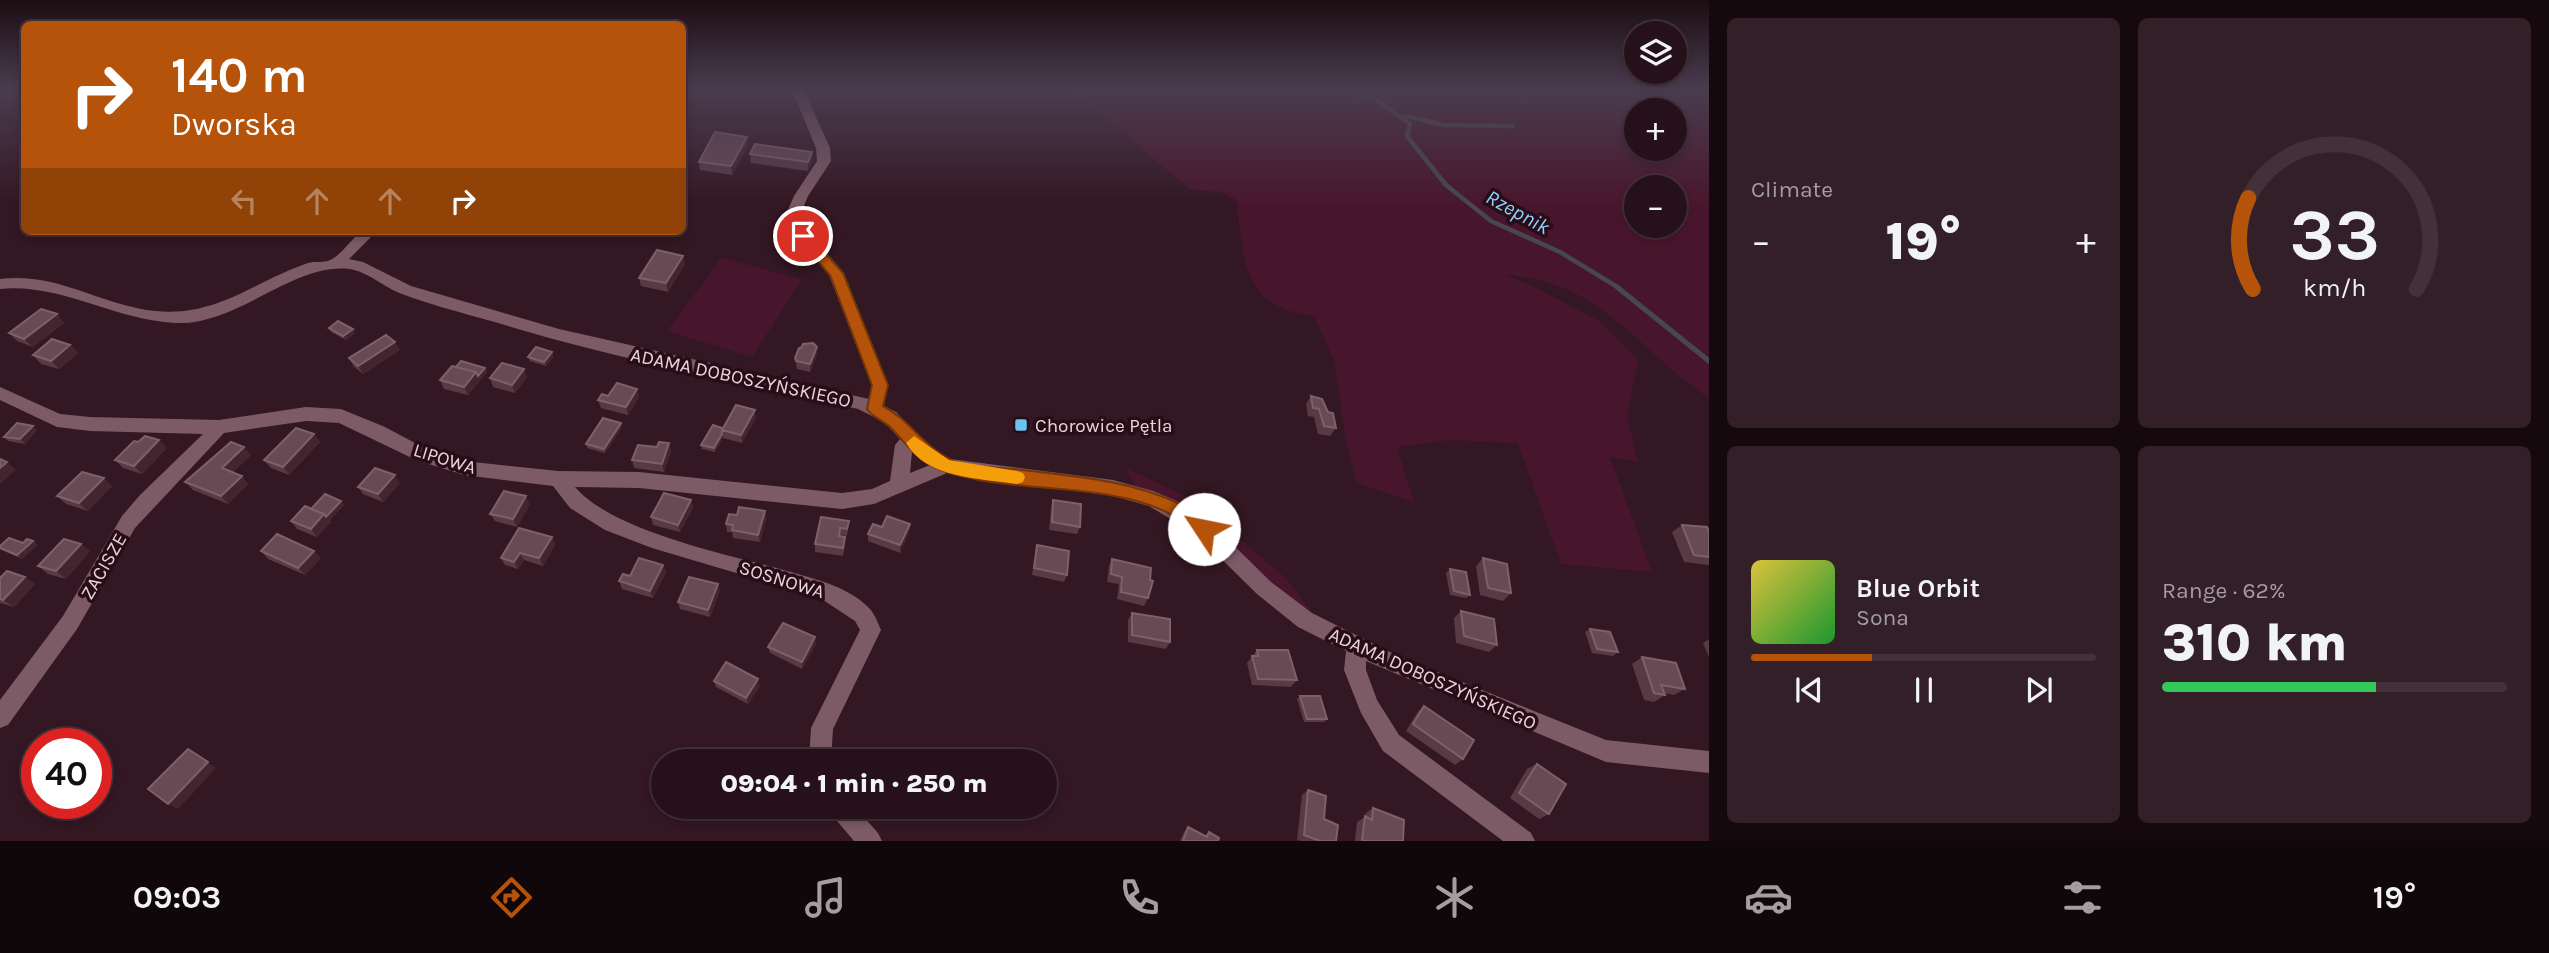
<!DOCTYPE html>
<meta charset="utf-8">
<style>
:root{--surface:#26111a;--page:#321f27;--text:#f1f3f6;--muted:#a49da2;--line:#423139;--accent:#b45309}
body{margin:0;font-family:Karla,sans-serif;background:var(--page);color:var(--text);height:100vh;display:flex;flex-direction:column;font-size:26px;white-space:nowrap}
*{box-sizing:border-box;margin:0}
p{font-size:23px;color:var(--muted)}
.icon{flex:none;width:38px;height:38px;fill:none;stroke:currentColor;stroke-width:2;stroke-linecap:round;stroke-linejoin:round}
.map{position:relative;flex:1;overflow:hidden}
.details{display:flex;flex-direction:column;gap:18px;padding:18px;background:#15090e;width:840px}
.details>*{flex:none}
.hud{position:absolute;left:21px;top:21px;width:665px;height:214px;border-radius:10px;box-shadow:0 4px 10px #0003,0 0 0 2px var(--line);background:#b45309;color:#fff;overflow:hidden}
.buttons{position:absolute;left:1624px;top:21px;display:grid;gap:14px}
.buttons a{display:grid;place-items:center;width:63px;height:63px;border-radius:50%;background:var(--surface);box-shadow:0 4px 10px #0003,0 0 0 2px var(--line);font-size:35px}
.speed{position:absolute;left:21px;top:728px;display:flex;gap:14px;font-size:35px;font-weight:700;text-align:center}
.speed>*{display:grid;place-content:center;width:91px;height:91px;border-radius:50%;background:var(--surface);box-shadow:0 4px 10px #0003,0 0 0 2px var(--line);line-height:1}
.speed .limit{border:10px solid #d22;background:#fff;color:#111}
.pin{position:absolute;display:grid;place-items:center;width:60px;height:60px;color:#fff;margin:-30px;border:4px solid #fff;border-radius:50%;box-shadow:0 2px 7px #0007}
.me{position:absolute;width:77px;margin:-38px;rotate:304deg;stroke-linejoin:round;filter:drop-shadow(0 0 5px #0008)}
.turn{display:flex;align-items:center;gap:24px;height:147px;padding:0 35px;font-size:32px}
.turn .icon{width:91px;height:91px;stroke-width:2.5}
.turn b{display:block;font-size:49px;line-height:60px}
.lanes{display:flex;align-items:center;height:66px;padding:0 35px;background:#0003;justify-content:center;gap:35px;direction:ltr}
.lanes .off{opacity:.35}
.big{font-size:52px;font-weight:800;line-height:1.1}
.details .tile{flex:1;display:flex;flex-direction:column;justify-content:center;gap:10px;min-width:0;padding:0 24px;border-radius:10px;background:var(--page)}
.details .dial{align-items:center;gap:0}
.dial svg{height:182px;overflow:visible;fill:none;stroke:var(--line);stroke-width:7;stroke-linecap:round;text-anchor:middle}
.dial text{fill:var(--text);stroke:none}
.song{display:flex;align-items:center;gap:21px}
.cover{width:84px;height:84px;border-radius:10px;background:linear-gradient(135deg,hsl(50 70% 55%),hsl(130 70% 35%))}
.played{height:7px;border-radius:4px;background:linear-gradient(90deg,var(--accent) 35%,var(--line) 35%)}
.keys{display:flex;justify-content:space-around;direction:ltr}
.heat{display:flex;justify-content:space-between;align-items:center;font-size:38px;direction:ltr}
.charge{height:10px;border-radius:5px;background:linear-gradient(90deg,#34c759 62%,var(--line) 0)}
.details .tiles{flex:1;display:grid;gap:18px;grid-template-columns:repeat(2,1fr)}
.trip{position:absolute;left:651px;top:749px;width:406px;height:70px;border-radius:35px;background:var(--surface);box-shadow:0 4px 10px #0003,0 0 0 2px var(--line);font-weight:800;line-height:70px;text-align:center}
.tab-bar{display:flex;height:112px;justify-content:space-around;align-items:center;background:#0f070a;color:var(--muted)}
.tab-bar .icon{width:49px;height:49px}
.tab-bar .current{color:var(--accent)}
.tab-bar b{font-size:32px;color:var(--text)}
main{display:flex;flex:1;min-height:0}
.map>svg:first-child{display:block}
.green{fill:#48162c;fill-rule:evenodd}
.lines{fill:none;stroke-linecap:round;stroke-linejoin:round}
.stream-far1{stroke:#47474e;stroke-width:4.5}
.stream{stroke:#47474e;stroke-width:5}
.minor{fill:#7d5b66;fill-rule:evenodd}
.wall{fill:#583a45}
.shaded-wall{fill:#432530}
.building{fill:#684a55;stroke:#7c606a;stroke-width:2}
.route{fill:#b45309;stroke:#753606;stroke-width:2}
.slow{fill:#f59e0b}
.poi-dot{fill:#6ac3f1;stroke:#280d18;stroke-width:2.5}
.labels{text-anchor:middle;stroke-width:7;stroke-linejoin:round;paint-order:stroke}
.street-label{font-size:19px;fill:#e9d4db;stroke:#280d18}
.poi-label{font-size:19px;fill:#e9d4db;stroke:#280d18;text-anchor:start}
.water-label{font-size:21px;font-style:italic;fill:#8ad4fb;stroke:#280d18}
</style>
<main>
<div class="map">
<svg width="1709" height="841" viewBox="0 0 1709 841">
<rect width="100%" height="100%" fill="#331722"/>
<!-- green -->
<path class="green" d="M1067,88h642v310c-72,-48 -108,-118 -204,-123l26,10 68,36 39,39 -11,55 11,47 -28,-5 42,115 -91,-8 -43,-121 -67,-3 -54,7 17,55 -57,-19 -12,-46 -10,-75 -21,-46c-74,-9 -69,-56 -78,-116l-14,-8 -31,-2 -74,-63zM1636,110h39v39h-39zM1636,187h39v39h-39z
M722,257l80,23 -50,77 -85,-26z
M1126,468l64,30 96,80 25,33 -16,-6 -161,-119z"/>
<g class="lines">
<!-- stream-far1 -->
<path class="stream-far1" d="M1330,88l45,11 35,25 -3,12 39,49 45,36 69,31 59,36
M1405,116l39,9 69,1"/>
<!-- stream -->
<path class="stream" d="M1617,287l92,74"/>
<!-- minor -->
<path class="minor" d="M791,88h12l27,60 1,13 -23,35 -10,24 46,53 44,112 -4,21 12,6 30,32 24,15 163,21 40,11 26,11 32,21 60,59 41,31 86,43 208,84 103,11v22l-103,-11 -240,-101v9l11,30 22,35 132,98 4,8h-32l-120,-90 -22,-38 -17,-43 2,-19 -48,-24 -41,-33 -60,-59 -48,-29 -36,-10 -166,-23 -73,31 -32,5 -203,-21 -64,-1c40,46 157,68 216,85 27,8 57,15 77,35 6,5 10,16 13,23l-48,99 -2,32h-22l2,-33 49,-98 -5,-9 -35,-23 -168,-50 -47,-18 -35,-22 -17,-22 -89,-11 -48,-15 -77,-37 -33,-2 -82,12 -89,95 -58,101 -69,96 -8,3v-28l63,-84 59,-100 18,-21 63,-61 -113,-3 -33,-4 -57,-27v-13l60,27 30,3 129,3 87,-13 35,2 44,18 43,23 36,11 94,10 81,1 203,21 30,-4 18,-8 5,-36 5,-6 -16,-17 -26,-13c-113,-26 -229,-47 -340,-80 -38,-12 -79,-21 -116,-35 -17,-6 -35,-23 -53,-25 -57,-6 -112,57 -174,54 -61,-3 -114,-40 -175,-34v-10c54,-6 90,20 141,30 72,13 106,-25 167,-46 7,-2 16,0 22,-3 10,-4 22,-21 31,-29h16l-28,28 14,3 48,24 148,43 310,70 3,-14 -43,-110 -46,-54 11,-25 23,-35 -1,-13zM912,452l2,2 16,11 -20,8z
M828,807h27l23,26 4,8h-28l-22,-26z"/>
</g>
<!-- wall -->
<path class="wall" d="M748,145l-16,30 -32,-5 -1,-8z
M750,154l63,6 -5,11 -57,-8z
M683,256l2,8 -17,28 -27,-6 -2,-8z
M57,314l7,9 -31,24 -16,-6 -8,-8z
M329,328l26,5 -9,7 -15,-8z
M70,345l8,8 -19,16 -18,-5 -8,-9z
M817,347v8l-7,17 -13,-3 -2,-11 6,-10z
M400,350l-37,24 -9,-7 -5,-9z
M552,352l1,5 -7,9 -16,-5 -2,-4z
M456,367l29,1 2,4 -19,23 -24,-6 -4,-9z
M527,377l-12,16 -22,-6 -3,-9z
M637,389l2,8 -11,18 -27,-7 -3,-8z
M1311,396l25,32 -6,8 -12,-2 -4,-17 -6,-1 -2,-12z
M756,418l-14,25 -19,-5 -8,14 -13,-3 -1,-4 21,-17z
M622,427l-17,26 -18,-5 -1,-4z
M37,430l-12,14 -17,-3 -4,-4z
M314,434l6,8 -31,33 -18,-7 -7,-8z
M159,440l8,8 -25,26 -19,-6 -8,-8 23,-18z
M669,443l2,8 -7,21 -30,-4 -2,-8 25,-13z
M251,455l-18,17 15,12 -20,20 -35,-14 -8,-8z
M400,483l-17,19 -20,-8 -5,-7z
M112,486l-24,25 -22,-7 -9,-8z
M691,500l2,8 -13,24 -27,-7 -2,-8z
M1053,500l27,27 -3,7 -28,-4 2,-22z
M341,501l3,4 -15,16 2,1 -14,15 -20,-8 -6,-8 20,-12z
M530,504l-13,23 -22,-6 -5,-7z
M765,511l1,8 -6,23 -27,-4 -1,-6h-5l-1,-8 11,-9z
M849,521l-2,15 -6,-1 -1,2 5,8 -2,11 -28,-4v-8z
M910,524l-1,8 -9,21 -32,-12v-7l14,-7z
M1682,525l27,7v33l-25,-3 -12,-30z
M552,537l3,8 -12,21 -19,-6 -6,9 -13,-4 -4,-7z
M33,541l4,4 -15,14 -18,-8 -4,-2z
M1037,545l30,30 -3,7 -32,-7z
M90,551l-24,28 -18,-5 -10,-8z
M261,551l60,7 -16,17 -37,-16z
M1483,558l28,35 -8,8 -23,-6 -4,-29z
M1112,559l38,21 -2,18 -4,8 -27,-7 2,-15 -12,-2 2,-16z
M663,565l3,7 -13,26 -31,-9 -3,-8 11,-5z
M1450,569l20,26 -4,3 -16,-3 -4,-22z
M25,577l10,7 -21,23 -14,-4v-25z
M720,591l-10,26 -30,-8 -2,-7z
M1461,611l36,34 -8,7 -33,-9 -2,-25z
M1132,613l38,29 -4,7 -38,-7v-22z
M1590,629l28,23 -5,4 -21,-3 -7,-21z
M1709,639v18l-6,-14z
M816,644l-14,25 -32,-16 -2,-6z
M1257,650l40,30 -6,7 -39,-2 -5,-22z
M1642,657l43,32 -11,6 -10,-2 1,2 -11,7 -10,-2 -12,-36z
M714,681l46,5 -12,18 -32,-17z
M1300,696l27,23 -3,3h-20l-7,-23z
M1424,706l39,53 -8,6 -49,-34 11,-18z
M1537,764l12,50 -10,5 -29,-21 17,-29z
M1308,790l16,29 12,22h-35l-4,-1 5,-45z
M1373,808l30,33h-48l2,-19 8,-5 1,-4z
M1188,827l16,9 5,-4 9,9h-38l4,-9z"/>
<!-- shaded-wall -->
<path class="shaded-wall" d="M747,137l1,8 -16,30 -1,-9z
M812,152l1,8 -5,11v-9z
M683,256l2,8 -17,28 -2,-9z
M57,314l7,9 -31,24 -9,-8z
M353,329l2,4 -9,7 -3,-4z
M395,342l5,8 -37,24 -5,-8z
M70,345l8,8 -19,16 -8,-8z
M817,347v8l-7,17v-8z
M552,352l1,5 -7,9 -2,-4z
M485,368l2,4 -19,23 -4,-8 12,-15z
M524,369l3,8 -12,16 -3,-8z
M637,389l2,8 -11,18 -2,-8z
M755,410l1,8 -14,25 -1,-8z
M621,423l1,4 -17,26 -1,-4z
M33,426l4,4 -12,14 -5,-5z
M314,434l6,8 -31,33 -6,-8z
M722,434l1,4 -8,14 -1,-4z
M159,440l8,8 -25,26 -8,-8z
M669,443l2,8 -7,21 -2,-8z
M244,447l7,8 -22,21 -7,-8z
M7,462l9,8 -16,14v-16z
M395,475l5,8 -17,19 -5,-8z
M242,476l6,8 -20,20 -7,-8z
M104,478l8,8 -24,25 -9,-8z
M526,496l4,8 -13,23 -4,-8z
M691,500l2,8 -13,24 -2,-7z
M341,501l3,4 -15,16 2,1 -14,15 -6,-8 13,-15z
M765,511l1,8 -6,23 -2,-7z
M910,524l-1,8 -9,21v-8z
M552,537l3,8 -12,21 -4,-8z
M33,541l4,4 -15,14 -5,-4z
M81,544l9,7 -24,28 -10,-8z
M314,551l7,7 -16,17 -7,-7z
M520,553l4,7 -6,9 -4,-7z
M663,565l3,7 -13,26 -3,-7z
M25,577l10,7 -21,23 -11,-7z
M718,584l2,7 -10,26 -2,-7z
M815,637l1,7 -14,25v-7z
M758,679l2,7 -12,18 -2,-6z
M188,749l28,19 -38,41 -10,-5z"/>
<!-- building -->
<path class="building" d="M715,132l32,5 -16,29 -32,-4z
M755,144l57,8 -4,10 -58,-8z
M657,250l26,6 -17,27 -27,-5z
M41,309l16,5 -33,25 -15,-6z
M338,321l15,8 -10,7 -14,-8z
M386,335l9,7 -37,24 -9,-8z
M52,339l18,6 -19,16 -18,-6z
M813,343l4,4 -7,17 -14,-3 -1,-3 4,-10h2l2,-4z
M536,347l16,5 -8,10 -16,-5z
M461,361l24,7 -7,8 -2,-4 -20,-5z
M502,363l22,6 -12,16 -22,-7z
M452,366l24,6 -12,15 -24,-7z
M617,383l20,6 -11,18 -28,-7 4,-6 6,2z
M1311,396l11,3 6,13 5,1 3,15 -12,-2 -5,-17 -6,-1z
M736,405l19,5 -14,25 -19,-5z
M603,418l18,5 -17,26 -18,-5z
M17,423l16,3 -13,13 -16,-2z
M713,425l9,3v6l-8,14 -13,-3z
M296,428l18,6 -31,33 -19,-7z
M145,436l14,4 -25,26 -19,-6 19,-19 4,1z
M231,442l13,5 -22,21 20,8 -21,20 -36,-14z
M659,442l10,1 -7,21 -30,-4 6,-15 19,2z
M0,459l7,3 -7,6z
M375,468l20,7 -17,19 -20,-7z
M82,472l22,6 -25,25 -22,-7z
M504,491l22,5 -13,23 -23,-5z
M664,493l27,7 -13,25 -27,-8z
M325,494l16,7 -15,16 -2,-3 -13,-5z
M1053,500l28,4 -1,23 -28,-5z
M305,506l19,8 -13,15 -20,-8z
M739,507l26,4 -7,24 -26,-5 1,-5 -7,-1 3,-10 8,1z
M887,516l23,8 -10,21 -32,-11 5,-10 9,3z
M821,517l28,4 -2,8 -7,-1 -1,8 6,1 -2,11 -28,-4z
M1682,525l25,2 2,5v25l-15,-2z
M519,528l33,9 -13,21 -19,-5 -6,9 -13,-4z
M277,534l37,17 -16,17 -37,-17z
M9,538l14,5 4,-4 6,2 -16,14 -17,-7v-2z
M64,539l17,5 -25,27 -18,-5z
M1037,545l32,6 -2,24 -33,-7z
M639,558l24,7 -13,26 -31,-10 4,-7 7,2z
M1483,558l24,6 4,29 -23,-5z
M1112,559l39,9 -1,12 3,1 -5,17 -27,-6 1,-15 -11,-3z
M1450,569l16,3 4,23 -16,-4z
M7,571l18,6 -22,23 -3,-1v-21z
M689,577l29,7 -10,26 -30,-8z
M1461,611l33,8 3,26 -33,-9z
M1132,613l38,6v23l-38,-7z
M783,623l32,14 -13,25 -34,-15z
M1590,629l20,3 8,20 -21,-3z
M1257,650h31l9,30 -39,-1 -6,-23h6z
M1642,657l34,6 9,26 -24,-4 4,10 -11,-2z
M726,662l32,17 -12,19 -32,-17z
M1300,696h20l7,23h-20z
M1424,706l50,34 -11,19 -50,-35z
M188,749l20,13 -40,42 -20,-15z
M1537,764l29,20 -17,30 -30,-21z
M1308,790l18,6 -2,23 14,6 -2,16h-16l-16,-6z
M1373,808l31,12 -1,21h-38l-3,-1 3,-24 7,4z
M1188,827l19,10 2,-5 10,6 -1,3h-35z"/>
<!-- sky -->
<linearGradient id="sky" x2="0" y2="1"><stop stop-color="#1c0d13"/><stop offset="0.43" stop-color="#4a3c4f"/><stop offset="1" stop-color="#4a3c4f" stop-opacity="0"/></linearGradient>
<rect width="1709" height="206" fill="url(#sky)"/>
<!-- route -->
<path class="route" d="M803,232l4,1 36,40 45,112 -5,21c29,15 44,47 77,57 16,5 36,4 53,6 57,7 114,10 167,35 12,5 27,12 33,25l-2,5c-12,4 -18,-6 -28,-12 -19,-14 -46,-22 -69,-26 -52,-11 -147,-7 -189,-34 -12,-8 -23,-23 -34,-34 -7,-7 -19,-11 -24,-19l5,-24 -42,-110 -34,-39z"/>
<!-- slow -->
<path class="slow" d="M914,436l35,24 68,11 6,2 2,4 -2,5 -6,2c-37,-6 -90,-5 -111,-41z"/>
<!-- markers -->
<rect class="poi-dot" x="1014" y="418" width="14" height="14" rx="3.5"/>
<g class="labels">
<!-- street labels -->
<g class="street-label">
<text transform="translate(741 377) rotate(12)" y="7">ADAMA DOBOSZYŃSKIEGO</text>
<text transform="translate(445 458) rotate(17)" y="7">LIPOWA</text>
<text transform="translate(103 566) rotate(-60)" y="7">ZACISZE</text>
<text transform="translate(782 579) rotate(17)" y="7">SOSNOWA</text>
<text transform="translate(1433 678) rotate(24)" y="7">ADAMA DOBOSZYŃSKIEGO</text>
</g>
<!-- poi labels -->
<g class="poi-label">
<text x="1035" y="432">Chorowice Pętla</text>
</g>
<!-- water labels -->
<g class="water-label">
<text transform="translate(1518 212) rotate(29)" y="7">Rzepnik</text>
</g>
</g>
</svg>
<div class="buttons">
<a><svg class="icon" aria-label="layers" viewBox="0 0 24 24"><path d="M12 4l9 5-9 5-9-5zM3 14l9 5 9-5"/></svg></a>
<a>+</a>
<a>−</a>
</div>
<div class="speed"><div class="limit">40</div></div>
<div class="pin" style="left:803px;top:236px;background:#d93025"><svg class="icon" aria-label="arrive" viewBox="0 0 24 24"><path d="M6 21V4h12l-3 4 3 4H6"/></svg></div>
<svg class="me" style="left:1204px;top:529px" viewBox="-20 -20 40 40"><circle r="19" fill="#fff"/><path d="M0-13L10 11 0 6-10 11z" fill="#b45309"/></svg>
<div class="trip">09:04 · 1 min · 250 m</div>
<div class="hud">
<div class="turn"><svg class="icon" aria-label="right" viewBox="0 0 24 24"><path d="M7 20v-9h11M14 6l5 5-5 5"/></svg><div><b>140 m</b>Dworska</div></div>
<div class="lanes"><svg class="icon off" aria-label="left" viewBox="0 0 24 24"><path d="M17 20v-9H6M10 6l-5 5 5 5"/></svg><svg class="icon off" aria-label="ahead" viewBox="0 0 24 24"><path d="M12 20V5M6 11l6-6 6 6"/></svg><svg class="icon off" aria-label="ahead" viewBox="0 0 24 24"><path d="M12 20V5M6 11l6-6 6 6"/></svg><svg class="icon" aria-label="right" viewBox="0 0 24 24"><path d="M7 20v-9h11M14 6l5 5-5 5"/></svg></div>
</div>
</div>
<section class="details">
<div class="tiles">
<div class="tile"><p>Climate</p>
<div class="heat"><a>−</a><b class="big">19°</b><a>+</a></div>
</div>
<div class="tile dial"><svg viewBox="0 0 100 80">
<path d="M14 69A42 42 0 1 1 86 69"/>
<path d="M14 69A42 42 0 0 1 12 29" stroke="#b45309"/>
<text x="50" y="56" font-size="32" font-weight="700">33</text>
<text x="50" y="72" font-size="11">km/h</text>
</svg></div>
<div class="tile">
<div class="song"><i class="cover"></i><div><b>Blue Orbit</b><p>Sona</p></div></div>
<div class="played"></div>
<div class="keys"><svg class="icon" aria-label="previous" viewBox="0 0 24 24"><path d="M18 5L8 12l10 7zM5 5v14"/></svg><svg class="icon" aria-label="pause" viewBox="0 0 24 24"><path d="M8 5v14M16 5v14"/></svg><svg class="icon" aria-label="next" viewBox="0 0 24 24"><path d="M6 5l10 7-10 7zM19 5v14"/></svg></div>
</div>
<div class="tile"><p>Range · 62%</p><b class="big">310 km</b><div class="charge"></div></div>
</div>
</section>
</main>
<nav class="tab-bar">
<b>09:03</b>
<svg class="icon current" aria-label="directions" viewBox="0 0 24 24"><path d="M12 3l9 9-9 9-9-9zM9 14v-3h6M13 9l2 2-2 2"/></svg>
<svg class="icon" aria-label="music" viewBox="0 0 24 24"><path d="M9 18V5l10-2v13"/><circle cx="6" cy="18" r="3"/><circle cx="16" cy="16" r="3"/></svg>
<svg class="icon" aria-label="phone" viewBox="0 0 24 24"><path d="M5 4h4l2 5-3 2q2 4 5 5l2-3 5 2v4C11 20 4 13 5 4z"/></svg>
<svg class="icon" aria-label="climate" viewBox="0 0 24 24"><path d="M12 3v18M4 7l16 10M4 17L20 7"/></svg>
<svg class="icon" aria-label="car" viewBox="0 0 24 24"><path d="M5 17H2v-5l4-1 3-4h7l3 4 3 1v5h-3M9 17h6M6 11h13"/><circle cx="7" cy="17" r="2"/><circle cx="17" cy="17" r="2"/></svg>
<svg class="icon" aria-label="filters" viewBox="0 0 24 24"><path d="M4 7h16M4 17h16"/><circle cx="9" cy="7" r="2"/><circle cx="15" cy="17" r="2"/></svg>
<b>19°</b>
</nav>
